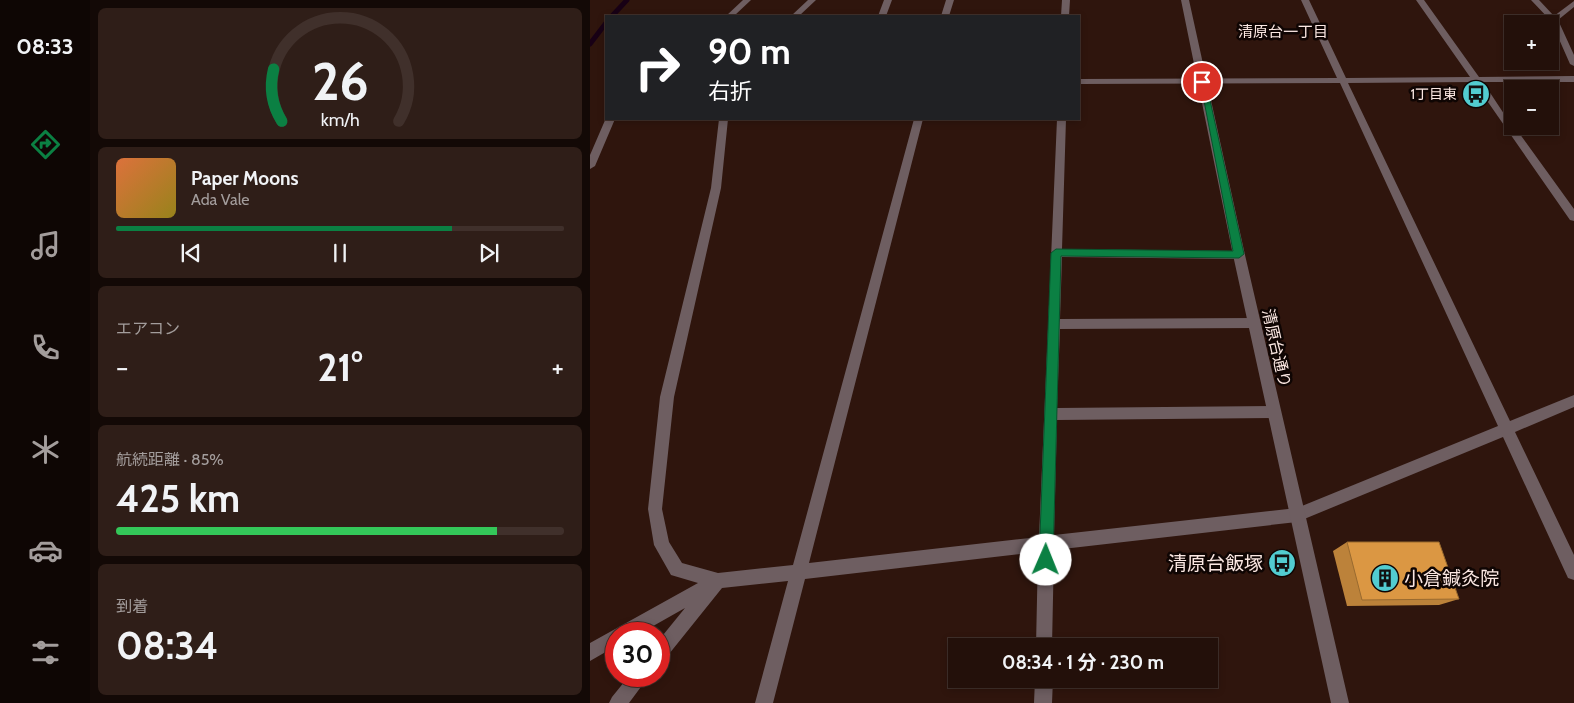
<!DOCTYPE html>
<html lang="ja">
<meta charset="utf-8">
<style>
:root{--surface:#23100a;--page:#2f1e18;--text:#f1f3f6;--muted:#a39d9c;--line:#40302b;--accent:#0b8043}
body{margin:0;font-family:Cabin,"Noto Sans JP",sans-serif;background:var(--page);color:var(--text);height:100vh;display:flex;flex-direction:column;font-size:19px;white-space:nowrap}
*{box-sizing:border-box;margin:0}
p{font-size:16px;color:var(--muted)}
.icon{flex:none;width:28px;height:28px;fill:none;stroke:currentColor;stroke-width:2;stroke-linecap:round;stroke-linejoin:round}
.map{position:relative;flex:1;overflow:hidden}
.sheet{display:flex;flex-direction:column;gap:8px;padding:8px;background:#130906;width:500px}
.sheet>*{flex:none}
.guide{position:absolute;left:15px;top:15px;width:475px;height:105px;border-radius:0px;box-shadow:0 2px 8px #0003,0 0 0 1px var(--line);background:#202124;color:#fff;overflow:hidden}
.fabs{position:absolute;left:914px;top:15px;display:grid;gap:10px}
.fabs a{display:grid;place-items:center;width:55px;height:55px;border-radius:0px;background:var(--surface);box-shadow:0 2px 8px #0003,0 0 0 1px var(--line);font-size:25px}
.speed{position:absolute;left:15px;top:622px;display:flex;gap:10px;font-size:25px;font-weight:700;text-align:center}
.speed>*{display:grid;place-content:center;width:65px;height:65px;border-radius:50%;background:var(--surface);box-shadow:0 2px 8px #0003,0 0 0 1px var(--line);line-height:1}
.speed .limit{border:8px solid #d22;background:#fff;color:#111}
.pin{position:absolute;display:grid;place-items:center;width:42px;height:42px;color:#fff;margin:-21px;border:2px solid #fff;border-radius:50%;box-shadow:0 1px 5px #0007}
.me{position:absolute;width:55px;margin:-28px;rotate:1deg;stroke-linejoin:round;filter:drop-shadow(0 0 4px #0008)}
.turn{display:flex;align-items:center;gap:18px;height:105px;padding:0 20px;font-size:22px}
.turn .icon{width:65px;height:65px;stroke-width:2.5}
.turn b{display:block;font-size:35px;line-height:42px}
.big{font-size:38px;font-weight:700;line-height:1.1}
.sheet .widget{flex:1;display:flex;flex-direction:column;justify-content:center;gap:8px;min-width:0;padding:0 18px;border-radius:8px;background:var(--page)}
.sheet .dial{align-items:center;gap:0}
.dial svg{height:130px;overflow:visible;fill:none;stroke:var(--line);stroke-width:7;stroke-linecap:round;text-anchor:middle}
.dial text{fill:var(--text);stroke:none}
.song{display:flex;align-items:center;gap:15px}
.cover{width:60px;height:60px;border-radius:8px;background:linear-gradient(135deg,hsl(20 70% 55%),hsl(50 70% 35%))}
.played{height:5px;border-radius:2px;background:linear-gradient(90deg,var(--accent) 75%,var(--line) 75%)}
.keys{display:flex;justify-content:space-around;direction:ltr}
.heat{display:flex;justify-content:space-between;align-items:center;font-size:28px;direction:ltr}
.charge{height:8px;border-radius:4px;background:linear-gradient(90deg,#34c759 85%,var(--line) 0)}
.trip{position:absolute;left:358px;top:638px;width:270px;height:50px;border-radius:0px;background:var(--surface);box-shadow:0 2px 8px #0003,0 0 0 1px var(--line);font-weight:700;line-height:50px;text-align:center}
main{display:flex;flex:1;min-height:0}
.tab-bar{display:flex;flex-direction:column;width:90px;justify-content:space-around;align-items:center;background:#0e0604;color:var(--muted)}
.tab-bar .icon{width:35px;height:35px}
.tab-bar .on{color:var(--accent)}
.tab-bar b{font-size:22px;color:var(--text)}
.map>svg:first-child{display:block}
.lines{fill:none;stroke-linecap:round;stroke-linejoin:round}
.stream{stroke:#180015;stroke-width:5}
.minor{fill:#6e5e61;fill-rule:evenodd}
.tertiary{fill:#6e5e61;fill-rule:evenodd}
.wall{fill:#bc823a}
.building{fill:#db9743;stroke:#996a2f}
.route{fill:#0b8043;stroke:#07532c}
.labels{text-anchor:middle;stroke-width:5;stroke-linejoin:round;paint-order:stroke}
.far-poi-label{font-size:14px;fill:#fbe7e2;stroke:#0f0503;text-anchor:end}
.far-neighbourhood-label{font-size:15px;fill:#fbe7e2;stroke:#0f0503}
.street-label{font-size:16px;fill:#fbe7e2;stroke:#0f0503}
.near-poi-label{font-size:19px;fill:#fbe7e2;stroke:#0f0503;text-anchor:end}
</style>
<main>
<nav class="tab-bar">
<b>08:33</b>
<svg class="icon on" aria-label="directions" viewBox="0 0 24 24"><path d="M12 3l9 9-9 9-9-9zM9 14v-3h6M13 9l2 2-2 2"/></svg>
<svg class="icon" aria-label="music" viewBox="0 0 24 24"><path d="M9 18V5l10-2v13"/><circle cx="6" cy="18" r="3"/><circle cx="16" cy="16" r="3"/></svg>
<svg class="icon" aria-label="phone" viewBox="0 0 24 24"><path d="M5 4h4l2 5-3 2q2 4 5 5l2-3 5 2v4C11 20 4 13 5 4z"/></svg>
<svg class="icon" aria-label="climate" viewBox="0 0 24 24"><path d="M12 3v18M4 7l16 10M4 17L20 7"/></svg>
<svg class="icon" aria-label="car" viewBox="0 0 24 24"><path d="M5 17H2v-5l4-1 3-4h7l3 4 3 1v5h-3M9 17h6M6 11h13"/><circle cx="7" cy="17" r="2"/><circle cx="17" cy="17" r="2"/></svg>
<svg class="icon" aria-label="filters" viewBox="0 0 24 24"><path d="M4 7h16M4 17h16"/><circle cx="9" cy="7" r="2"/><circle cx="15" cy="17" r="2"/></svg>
</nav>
<section class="sheet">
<div class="widget dial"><svg viewBox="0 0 100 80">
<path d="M14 69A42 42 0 1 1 86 69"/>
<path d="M14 69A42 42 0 0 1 9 37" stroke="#0b8043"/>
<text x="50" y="56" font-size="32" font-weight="700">26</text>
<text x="50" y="72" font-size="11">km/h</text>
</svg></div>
<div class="widget">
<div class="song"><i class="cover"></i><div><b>Paper Moons</b><p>Ada Vale</p></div></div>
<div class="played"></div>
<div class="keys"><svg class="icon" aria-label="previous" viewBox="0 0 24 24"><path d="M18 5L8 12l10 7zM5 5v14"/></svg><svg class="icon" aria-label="pause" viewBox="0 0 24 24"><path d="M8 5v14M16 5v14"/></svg><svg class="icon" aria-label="next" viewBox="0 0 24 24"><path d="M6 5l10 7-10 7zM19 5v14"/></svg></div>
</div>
<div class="widget"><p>エアコン</p>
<div class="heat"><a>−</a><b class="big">21°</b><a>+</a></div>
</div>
<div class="widget"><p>航続距離 · 85%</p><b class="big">425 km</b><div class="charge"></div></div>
<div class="widget"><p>到着</p><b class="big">08:34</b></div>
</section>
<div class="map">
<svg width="984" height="703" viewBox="0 0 984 703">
<rect width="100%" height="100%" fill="#2f150d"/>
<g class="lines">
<!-- stream -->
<path class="stream" d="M22,16l15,-16
M0,44l16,-21"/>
<!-- minor -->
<path class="minor" d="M153,0h8l-17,16h-8z
M218,0h8l-17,16h-8z
M294,0h8l-6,16h-8z
M356,0h8l-5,16h-8z
M472,0h8l-1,16h-8z
M711,0h8l37,78 124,-1 -54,-77h8l55,77 95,-1v6h-91l29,44h2l60,83v12l-4,-1 -96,-138 -126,1 162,338 64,-26v12l-59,25 59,123v25l-6,-2 -65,-141 -206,85 -243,28 -2,96h-16l2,-94 -233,27 -32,124h-18l33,-122 -66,7 -57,71 -6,2v-21l26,-32 -46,26h-23v12l-26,15v-18l108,-60 -27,-8 -17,-30 -6,-36 12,-112 51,-209 8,-69h9l-7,69 -47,209 -12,112 7,33 13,21 36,10 75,-8 121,-446h9l-114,444 230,-26 18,-418h9l-4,130 177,2 6,4 -6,4 -177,-2 -2,62 194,-1 4,2 2,3 -2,3 -4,2 -194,1 -3,79 217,-2 5,2 2,4 -2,4 -5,2 -217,2 -3,115 243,-27 201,-82 -158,-343 -261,1v-5l258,-1z
M941,0h8l15,16 20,-15v6l-16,13 16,35v11l-4,-2 -19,-43z
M16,118l9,1 -20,47 -5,3v-14z
M39,676h20l-20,27h-20l3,-6z
M445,679h18l-1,24h-18z"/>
<!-- tertiary -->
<path class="tertiary" d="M591,0h8l56,255 104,448h-18l-98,-448z"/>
</g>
<!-- wall -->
<path class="wall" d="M757,542l112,57 -20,6 -92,1 -14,-55z"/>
<!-- building -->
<path class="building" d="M757,542h92l20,57 -97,1z"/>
<!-- route -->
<path class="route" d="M610,80l6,2 38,172 -5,4 -178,-2 -8,304 -2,6 -5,2 -5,-2 -2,-6 12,-307 5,-4 177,2z"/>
<!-- icons -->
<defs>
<g id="bus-disc" transform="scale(1.4375)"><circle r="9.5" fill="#52ccd0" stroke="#0f0503"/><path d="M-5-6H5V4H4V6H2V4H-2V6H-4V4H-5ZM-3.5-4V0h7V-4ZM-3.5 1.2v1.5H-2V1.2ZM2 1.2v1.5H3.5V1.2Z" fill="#111"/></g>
<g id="building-disc" transform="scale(1.4375)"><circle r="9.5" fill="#52ccd0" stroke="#0f0503"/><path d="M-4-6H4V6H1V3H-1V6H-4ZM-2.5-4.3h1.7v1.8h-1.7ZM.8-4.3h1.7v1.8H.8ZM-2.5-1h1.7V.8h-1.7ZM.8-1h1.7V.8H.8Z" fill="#111"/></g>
</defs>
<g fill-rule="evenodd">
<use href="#bus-disc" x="886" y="94"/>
<use href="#bus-disc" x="692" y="563"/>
<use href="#building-disc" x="795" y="578"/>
</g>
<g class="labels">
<!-- far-poi labels -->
<g class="far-poi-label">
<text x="867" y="99">1丁目東</text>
</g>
<!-- far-neighbourhood labels -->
<g class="far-neighbourhood-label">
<text x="693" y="37">清原台一丁目</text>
</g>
<!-- street labels -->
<g class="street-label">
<text transform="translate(687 348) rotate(77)" y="6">清原台通り</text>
</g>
<!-- near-poi labels -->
<g class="near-poi-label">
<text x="673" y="570">清原台飯塚</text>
<text x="814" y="585" text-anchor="start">小倉鍼灸院</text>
</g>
</g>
</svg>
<div class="fabs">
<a>+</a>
<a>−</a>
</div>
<div class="speed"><div class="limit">30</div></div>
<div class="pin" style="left:612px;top:82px;background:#d93025"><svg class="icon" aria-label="arrive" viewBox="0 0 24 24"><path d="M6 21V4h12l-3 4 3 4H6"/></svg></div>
<svg class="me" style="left:456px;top:560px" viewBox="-20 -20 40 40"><circle r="19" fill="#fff"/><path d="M0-13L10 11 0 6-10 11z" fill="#0b8043"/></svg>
<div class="trip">08:34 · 1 分 · 230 m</div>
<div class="guide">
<div class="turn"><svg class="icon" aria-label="right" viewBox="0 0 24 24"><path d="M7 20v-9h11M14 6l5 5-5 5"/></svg><div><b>90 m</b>右折</div></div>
</div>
</div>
</main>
